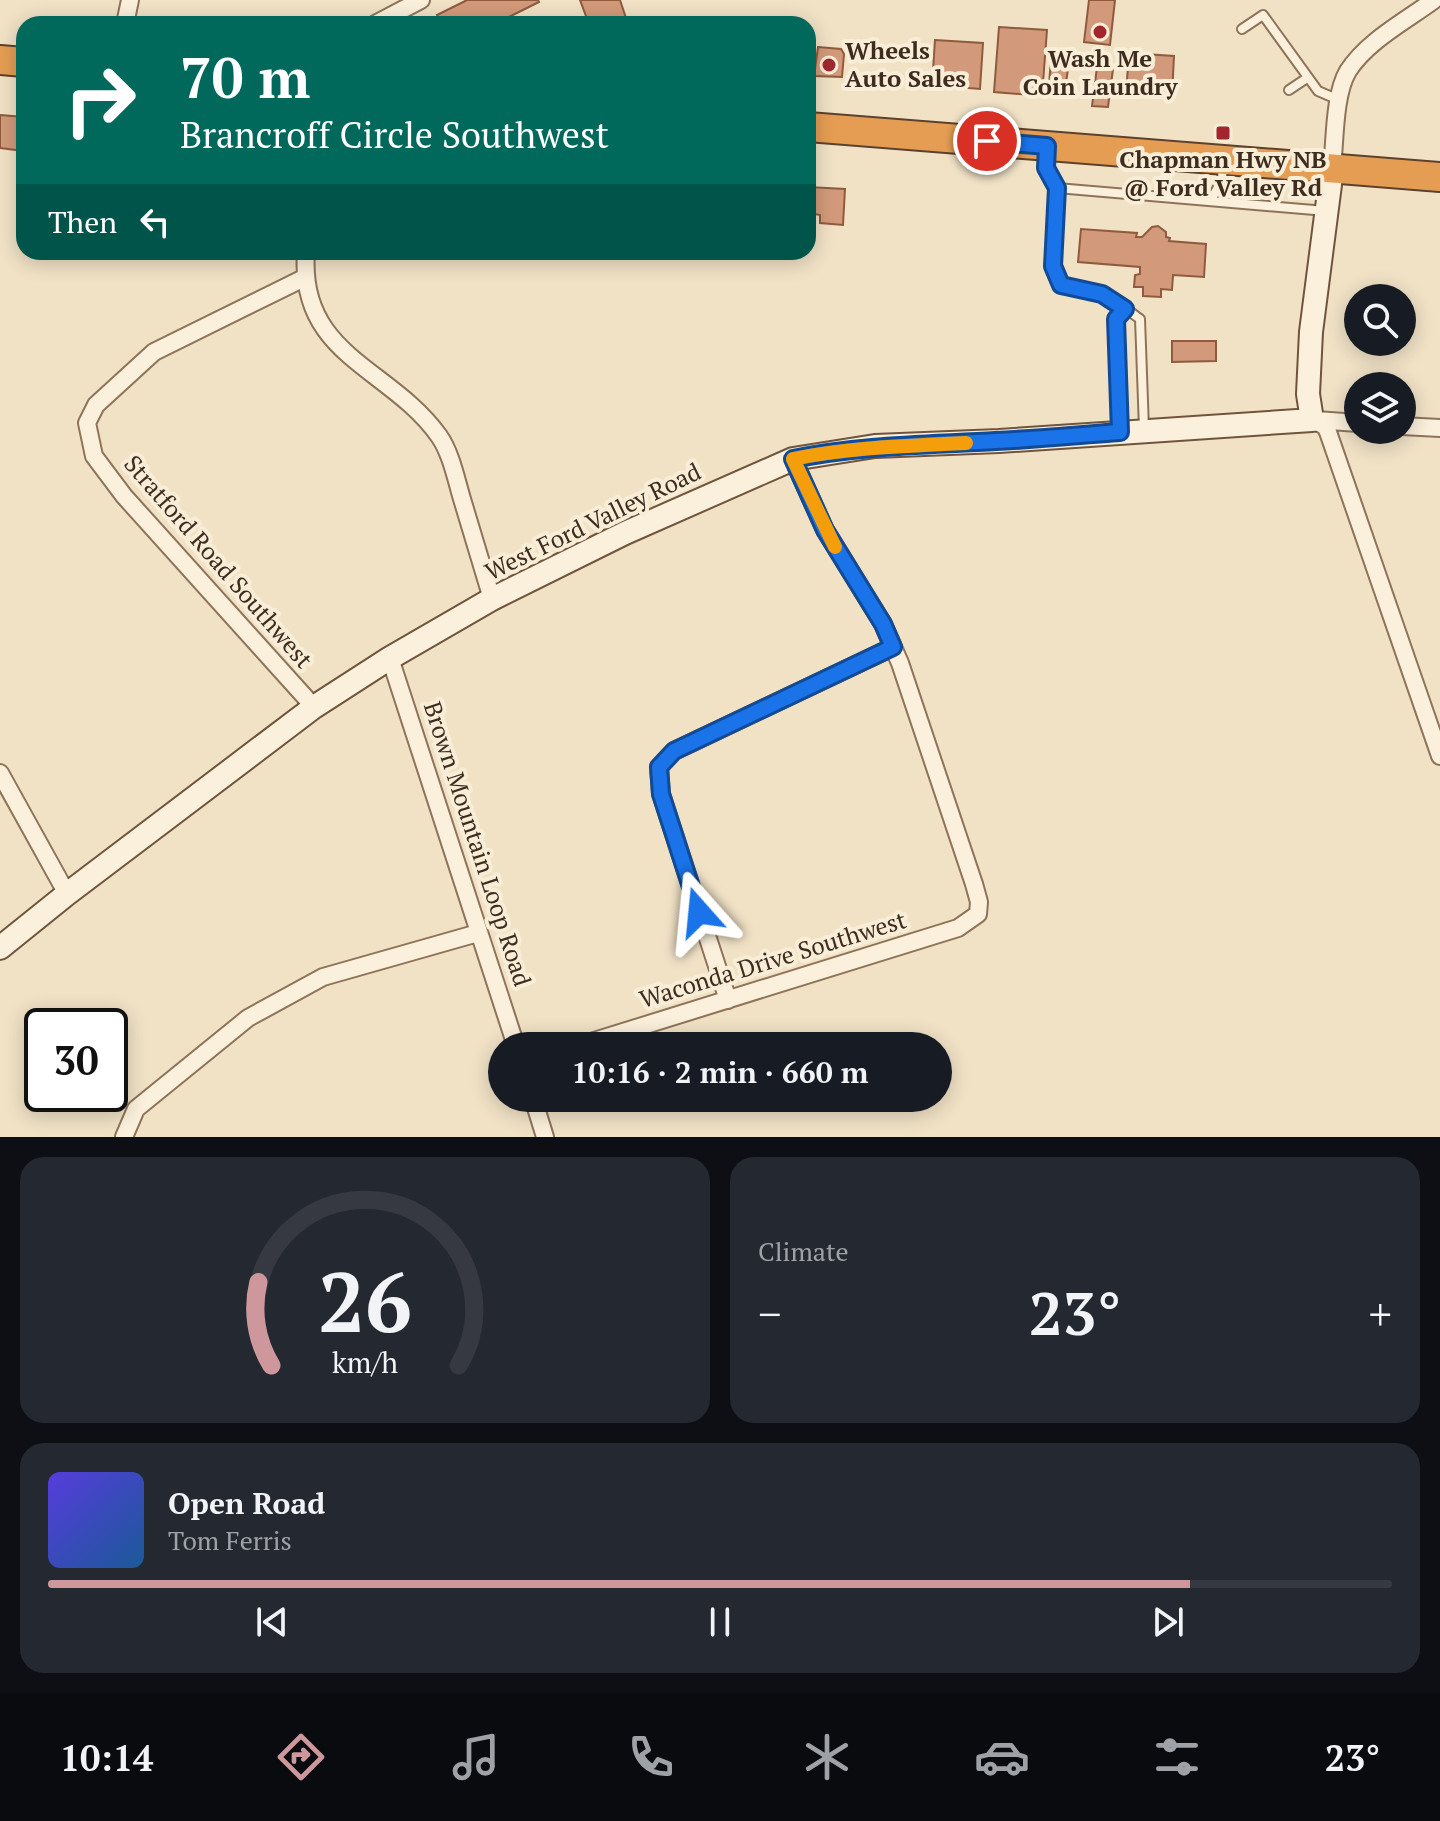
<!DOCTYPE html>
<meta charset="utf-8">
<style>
:root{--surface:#171b24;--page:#242831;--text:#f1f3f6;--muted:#9ea1a6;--line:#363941;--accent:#cd979c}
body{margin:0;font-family:"PT Serif",serif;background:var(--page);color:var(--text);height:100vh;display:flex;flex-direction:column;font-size:30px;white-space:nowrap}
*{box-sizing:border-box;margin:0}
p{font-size:26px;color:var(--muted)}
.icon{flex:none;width:44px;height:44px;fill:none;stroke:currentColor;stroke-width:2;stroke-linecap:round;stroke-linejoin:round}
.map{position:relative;height:1137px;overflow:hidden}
.sheet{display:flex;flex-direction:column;gap:20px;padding:20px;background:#0d0f14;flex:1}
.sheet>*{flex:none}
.hud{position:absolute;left:16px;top:16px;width:800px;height:244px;border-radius:24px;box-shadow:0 4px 20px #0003;background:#00695c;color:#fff;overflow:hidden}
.tools{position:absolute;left:1344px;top:284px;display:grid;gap:16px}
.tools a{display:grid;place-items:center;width:72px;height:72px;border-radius:50%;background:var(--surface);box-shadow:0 4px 20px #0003;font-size:40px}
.speed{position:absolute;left:24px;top:1008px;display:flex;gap:16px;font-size:40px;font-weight:700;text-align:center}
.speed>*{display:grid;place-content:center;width:104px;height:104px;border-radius:50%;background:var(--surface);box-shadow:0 4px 20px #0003;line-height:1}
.speed .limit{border:4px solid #111;border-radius:12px;background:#fff;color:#111}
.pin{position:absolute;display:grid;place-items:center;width:68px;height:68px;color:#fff;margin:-34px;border:4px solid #fff;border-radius:50%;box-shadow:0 2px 8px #0007}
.me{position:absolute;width:88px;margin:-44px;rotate:342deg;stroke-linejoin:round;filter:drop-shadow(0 0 6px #0008)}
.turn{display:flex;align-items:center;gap:28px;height:168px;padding:0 32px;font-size:36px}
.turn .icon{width:104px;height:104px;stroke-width:2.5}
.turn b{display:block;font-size:56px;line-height:68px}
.then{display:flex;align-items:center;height:76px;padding:0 32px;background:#0003;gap:16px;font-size:30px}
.big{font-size:60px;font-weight:800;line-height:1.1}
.sheet .tile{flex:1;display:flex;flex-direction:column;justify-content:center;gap:12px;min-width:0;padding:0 28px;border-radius:24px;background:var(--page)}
.sheet .dial{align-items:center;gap:0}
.dial svg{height:208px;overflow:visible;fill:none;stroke:var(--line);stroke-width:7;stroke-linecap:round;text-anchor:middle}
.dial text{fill:var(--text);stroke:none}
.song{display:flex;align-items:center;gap:24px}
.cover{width:96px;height:96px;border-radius:12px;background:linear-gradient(135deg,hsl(250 70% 55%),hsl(210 70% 35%))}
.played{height:8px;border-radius:4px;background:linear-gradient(90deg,var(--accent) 85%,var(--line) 85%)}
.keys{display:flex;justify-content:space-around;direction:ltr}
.heat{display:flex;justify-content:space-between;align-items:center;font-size:44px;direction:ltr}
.sheet .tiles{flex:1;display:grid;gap:20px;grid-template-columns:1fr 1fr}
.tile:last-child{grid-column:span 2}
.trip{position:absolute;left:488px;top:1032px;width:464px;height:80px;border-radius:40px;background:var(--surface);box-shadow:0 4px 20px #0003;font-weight:800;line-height:80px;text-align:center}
.tabs{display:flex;height:128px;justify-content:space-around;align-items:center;background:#090b0e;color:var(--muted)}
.tabs .icon{width:56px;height:56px}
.tabs .current{color:var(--accent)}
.tabs b{font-size:36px;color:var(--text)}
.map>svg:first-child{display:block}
.building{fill:#d29a7a;stroke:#8f5a3e;stroke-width:2}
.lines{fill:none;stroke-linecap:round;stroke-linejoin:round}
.lane-casing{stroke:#8e735a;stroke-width:12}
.street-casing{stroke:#8e735a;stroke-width:20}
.secondary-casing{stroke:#70543d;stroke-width:26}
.highway-casing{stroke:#5c412e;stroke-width:32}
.lane{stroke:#fbf0db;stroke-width:8}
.street{stroke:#fbf0db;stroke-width:16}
.secondary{stroke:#fbf0db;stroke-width:22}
.highway{stroke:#e59d53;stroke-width:28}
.route-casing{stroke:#114b97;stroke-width:20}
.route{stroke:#1a73e8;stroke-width:14}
.slow{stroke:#f59e0b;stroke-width:14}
.poi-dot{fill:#a2262d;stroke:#f8edd7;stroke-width:3}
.labels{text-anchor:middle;stroke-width:8;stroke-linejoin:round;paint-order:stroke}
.poi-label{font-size:24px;font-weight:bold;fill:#3e2c1f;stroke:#f8edd7}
.street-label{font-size:24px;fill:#3e2c1f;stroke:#f8edd7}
</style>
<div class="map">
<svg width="1440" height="1137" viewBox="0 0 1440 1137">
<rect width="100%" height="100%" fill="#f1e2c6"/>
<!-- building -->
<path class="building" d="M467,0h71l1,2 -30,15h-15l-14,7h-39l-4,-9z
M580,0h40l7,21 4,-2 1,5h-43z
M1089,0h26l-5,45 -26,-3z
M999,27l48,3 -5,66 -48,-4z
M935,40l48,3 -3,46 -48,-4z
M818,47l23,2 3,5 -2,23 -28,-1z
M1129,53l45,3 -2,40 -46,-3z
M1051,60l18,2 -5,35 -16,-1z
M1097,67l16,2 -5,38 -16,-1z
M0,115l24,2v34l-24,-3z
M808,187l37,2 -2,36 -23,-2v-8l-6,-1v-7h-6z
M1158,226l8,6v5l4,1 -1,3 37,3 -2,33 -31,-2 -1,15 -11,-1v8l-18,-1v-9h-9l1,-12 5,-1v-7l-62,-5 3,-33 56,4 -1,4h6l10,-10z
M1172,341h44v20l-44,1z"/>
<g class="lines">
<!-- lane casing -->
<g class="lane-casing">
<path id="lane" d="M1242,29l21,-14 55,76 21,9
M1289,90l18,-12
M1047,151l-1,17 11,20 269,23
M1057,188l-4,78c2,6 3,14 8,19 9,7 28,6 39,9 15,4 27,16 40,25l4,110
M1211,200l11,-20 1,-16
M1120,432l-4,-113 9,-10"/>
</g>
<!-- street casing -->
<g class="street-casing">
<path id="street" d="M125,24l5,-24
M375,24l46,-24
M1332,169c3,-27 2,-75 16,-98 19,-30 59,-51 86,-71
M306,252c-8,104 84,115 133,184 12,17 17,43 23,63 10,33 20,66 30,100
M304,278l-150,74 -58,53 -9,18 7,33 30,40 190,211
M1312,420l13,6 3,6 112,324
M1316,420l42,3
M1402,426l38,2
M390,658l126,388
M0,773l67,121
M728,1000l-67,-206 -2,-27 15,-16 219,-104
M578,1046l380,-118 20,-14 1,-12 -5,-18 -74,-221 -17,-39 -58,-94 -32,-71
M533,1098l12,39
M124,1137l12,-28 112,-91 75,-41 155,-44"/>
</g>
<!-- secondary casing -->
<g class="secondary-casing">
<path id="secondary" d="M0,948l67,-54 247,-187 76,-49 102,-59 133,-66 168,-74 82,-13 124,-5 313,-21 -4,-26 3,-62 21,-163"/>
</g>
<!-- highway casing -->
<g class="highway-casing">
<path id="highway" d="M0,60l24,2
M808,127l632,50"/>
</g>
<!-- lane -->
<use href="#lane" class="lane"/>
<!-- street -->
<use href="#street" class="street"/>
<!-- secondary -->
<use href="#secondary" class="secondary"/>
<!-- highway -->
<use href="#highway" class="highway"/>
</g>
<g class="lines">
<!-- route casing -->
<g class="route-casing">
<path id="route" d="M699,912l-38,-118 -2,-27 15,-16 219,-104 -10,-23 -58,-94 -32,-71c68,-14 135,-14 203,-18 42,-2 83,-6 124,-9l-4,-113 9,-10 -23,-15 -41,-9 -8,-19 4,-78 -11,-20 1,-22 -60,-5"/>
</g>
<!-- route -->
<use href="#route" class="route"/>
<!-- slow -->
<path class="slow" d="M835,547l-42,-88c58,-12 114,-13 173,-16"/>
</g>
<!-- markers -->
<g class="poi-dot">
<circle cx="1100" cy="32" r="8"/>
<circle cx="829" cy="65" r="8"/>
<rect x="1215" y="125" width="16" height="16" rx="4"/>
</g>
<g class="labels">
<!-- poi labels -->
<g class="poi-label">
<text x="845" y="59" text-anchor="start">Wheels<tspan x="845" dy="28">Auto Sales</tspan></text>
<text x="1100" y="67">Wash Me<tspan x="1100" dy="28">Coin Laundry</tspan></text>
<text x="1223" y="168">Chapman Hwy NB<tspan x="1223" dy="28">@ Ford Valley Rd</tspan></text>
</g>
<!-- street labels -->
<g class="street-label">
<text transform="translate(593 522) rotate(-26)" y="8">West Ford Valley Road</text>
<text transform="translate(218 562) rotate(49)" y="8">Stratford Road Southwest</text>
<text transform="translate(477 844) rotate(72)" y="8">Brown Mountain Loop Road</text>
<text transform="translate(773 960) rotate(-17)" y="8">Waconda Drive Southwest</text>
</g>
</g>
</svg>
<div class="tools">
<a><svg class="icon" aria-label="search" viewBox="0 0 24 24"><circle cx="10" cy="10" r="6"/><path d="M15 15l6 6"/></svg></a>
<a><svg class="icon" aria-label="layers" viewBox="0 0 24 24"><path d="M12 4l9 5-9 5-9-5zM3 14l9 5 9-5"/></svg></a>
</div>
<div class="speed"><div class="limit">30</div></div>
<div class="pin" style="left:987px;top:141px;background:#d93025"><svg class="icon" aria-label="arrive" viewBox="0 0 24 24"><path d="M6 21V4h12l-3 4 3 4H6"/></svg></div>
<svg class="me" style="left:699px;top:912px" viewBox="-20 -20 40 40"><path d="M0-17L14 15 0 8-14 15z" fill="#1a73e8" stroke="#fff" stroke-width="4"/></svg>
<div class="trip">10:16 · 2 min · 660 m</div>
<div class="hud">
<div class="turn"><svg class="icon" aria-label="right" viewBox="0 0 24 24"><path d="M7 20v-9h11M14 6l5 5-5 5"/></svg><div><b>70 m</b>Brancroff Circle Southwest</div></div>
<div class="then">Then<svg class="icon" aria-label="left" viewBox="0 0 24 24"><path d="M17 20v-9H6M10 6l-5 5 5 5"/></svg></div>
</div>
</div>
<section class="sheet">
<div class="tiles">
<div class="tile dial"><svg viewBox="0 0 100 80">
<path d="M14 69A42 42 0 1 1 86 69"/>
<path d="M14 69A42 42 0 0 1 9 37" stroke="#cd979c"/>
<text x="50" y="56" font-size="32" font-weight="700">26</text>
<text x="50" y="72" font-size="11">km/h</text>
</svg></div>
<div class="tile"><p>Climate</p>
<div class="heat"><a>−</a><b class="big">23°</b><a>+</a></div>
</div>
<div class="tile">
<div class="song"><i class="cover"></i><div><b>Open Road</b><p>Tom Ferris</p></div></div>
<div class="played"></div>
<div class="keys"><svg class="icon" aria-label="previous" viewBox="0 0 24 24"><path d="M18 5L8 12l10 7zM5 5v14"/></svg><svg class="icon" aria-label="pause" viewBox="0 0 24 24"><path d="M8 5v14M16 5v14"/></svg><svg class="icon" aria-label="next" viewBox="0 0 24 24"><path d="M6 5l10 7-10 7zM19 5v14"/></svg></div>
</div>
</div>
</section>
<nav class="tabs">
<b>10:14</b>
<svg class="icon current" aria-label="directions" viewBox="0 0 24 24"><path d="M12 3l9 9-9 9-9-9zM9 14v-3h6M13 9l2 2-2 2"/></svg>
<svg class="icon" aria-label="music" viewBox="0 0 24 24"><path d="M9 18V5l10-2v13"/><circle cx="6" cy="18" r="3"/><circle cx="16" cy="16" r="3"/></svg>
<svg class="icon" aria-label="phone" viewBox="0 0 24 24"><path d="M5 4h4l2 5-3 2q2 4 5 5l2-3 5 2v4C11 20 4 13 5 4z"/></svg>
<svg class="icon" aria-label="climate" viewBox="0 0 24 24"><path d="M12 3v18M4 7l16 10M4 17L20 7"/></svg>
<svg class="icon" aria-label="car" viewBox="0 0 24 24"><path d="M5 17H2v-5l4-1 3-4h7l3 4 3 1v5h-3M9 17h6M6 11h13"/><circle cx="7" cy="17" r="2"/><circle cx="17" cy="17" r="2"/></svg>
<svg class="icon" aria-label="filters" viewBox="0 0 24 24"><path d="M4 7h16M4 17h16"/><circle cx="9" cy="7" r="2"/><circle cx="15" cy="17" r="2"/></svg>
<b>23°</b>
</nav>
